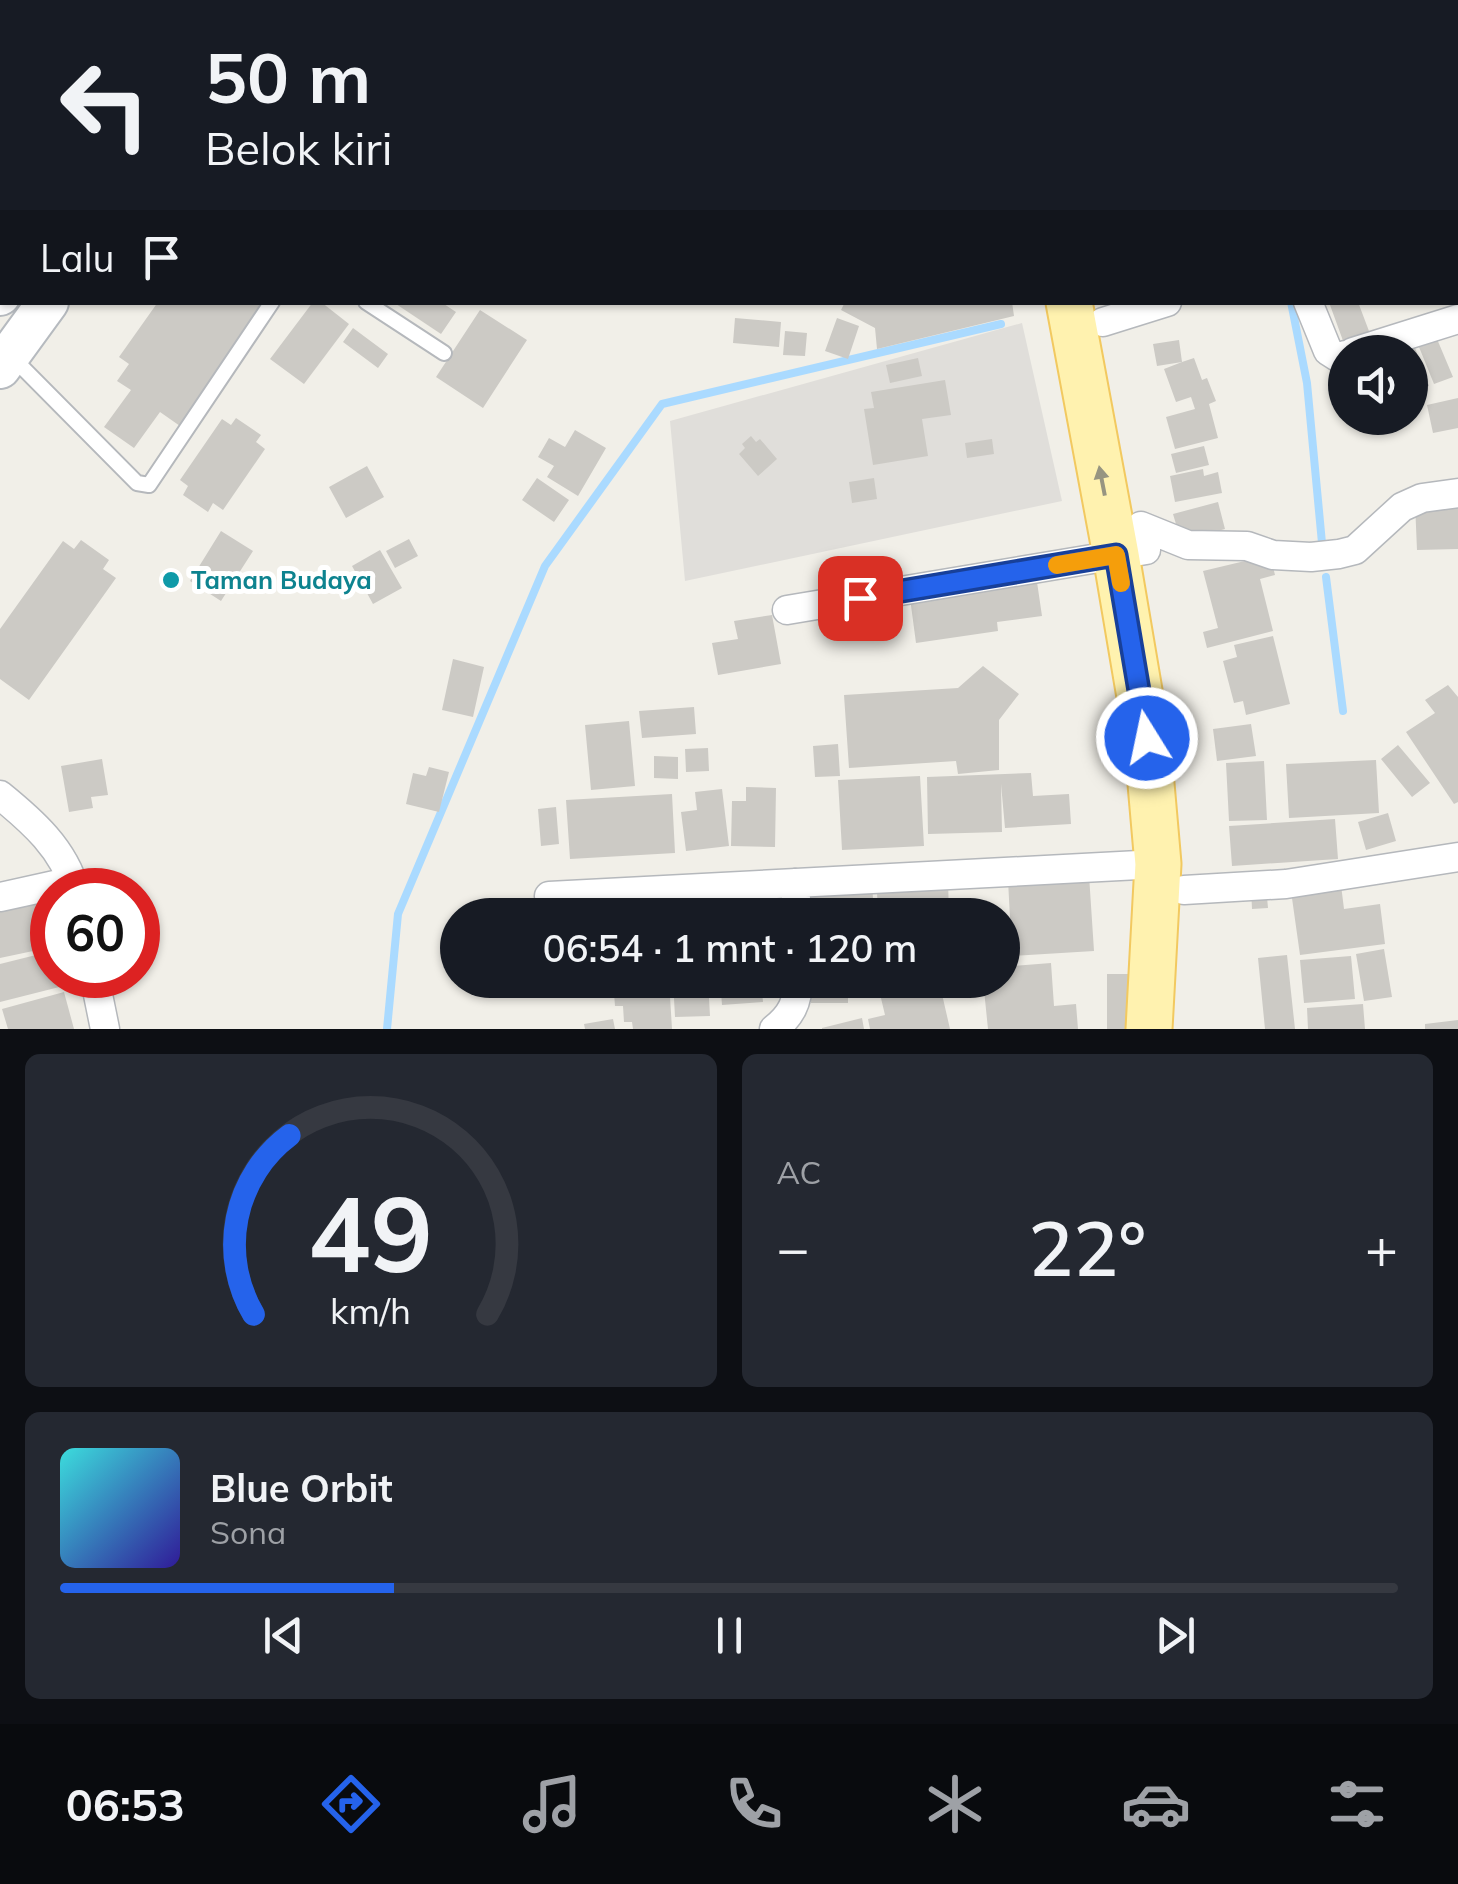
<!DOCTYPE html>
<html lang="id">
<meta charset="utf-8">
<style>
:root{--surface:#171b24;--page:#242831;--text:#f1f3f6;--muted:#9ea1a6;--line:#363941;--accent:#2563eb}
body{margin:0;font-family:Mulish,sans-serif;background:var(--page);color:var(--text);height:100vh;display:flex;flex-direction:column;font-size:38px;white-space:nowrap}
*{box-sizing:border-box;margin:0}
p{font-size:32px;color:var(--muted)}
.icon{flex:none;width:55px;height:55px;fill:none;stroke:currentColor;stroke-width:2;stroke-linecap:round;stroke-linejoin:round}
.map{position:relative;height:1029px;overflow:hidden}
.panel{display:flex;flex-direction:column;gap:25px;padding:25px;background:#0d0f14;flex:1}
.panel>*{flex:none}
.guide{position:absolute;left:0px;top:0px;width:1460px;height:305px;box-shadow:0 2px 8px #0004;background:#171b24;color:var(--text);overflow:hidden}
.fabs{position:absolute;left:1328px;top:335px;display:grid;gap:20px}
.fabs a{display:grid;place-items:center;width:100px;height:100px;border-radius:50%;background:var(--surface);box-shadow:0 2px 8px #0004;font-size:50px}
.speed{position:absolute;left:30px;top:868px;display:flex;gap:20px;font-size:50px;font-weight:700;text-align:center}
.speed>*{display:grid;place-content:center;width:130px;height:130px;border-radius:50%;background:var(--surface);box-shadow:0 2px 8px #0004;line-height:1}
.speed .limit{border:15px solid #d22;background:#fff;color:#111}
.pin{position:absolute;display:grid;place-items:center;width:85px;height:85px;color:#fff;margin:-42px;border-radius:20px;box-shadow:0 5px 15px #0006}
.me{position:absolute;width:110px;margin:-55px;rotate:350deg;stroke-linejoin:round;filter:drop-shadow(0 0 8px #0008)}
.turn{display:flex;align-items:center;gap:35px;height:210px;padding:0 40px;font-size:45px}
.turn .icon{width:130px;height:130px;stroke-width:2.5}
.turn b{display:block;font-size:70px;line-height:85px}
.then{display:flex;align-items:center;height:95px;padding:0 40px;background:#0003;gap:20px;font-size:38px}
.big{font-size:75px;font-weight:600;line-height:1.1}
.panel .card{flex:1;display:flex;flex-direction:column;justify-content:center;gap:15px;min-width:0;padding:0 35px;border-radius:15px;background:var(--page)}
.panel .dial{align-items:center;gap:0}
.dial svg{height:260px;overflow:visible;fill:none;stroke:var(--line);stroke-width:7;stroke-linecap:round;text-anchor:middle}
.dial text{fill:var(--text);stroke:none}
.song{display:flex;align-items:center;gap:30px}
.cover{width:120px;height:120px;border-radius:15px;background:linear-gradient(135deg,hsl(180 70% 55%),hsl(250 70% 35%))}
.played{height:10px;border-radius:5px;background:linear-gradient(90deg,var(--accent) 25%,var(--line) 25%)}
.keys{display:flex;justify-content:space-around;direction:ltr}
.heat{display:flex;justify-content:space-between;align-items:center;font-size:55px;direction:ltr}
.panel .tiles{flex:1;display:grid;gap:25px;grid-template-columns:1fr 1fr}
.card:last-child{grid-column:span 2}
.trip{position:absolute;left:440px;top:898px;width:580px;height:100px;border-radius:50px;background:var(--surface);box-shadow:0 2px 8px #0004;font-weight:600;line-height:100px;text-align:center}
.menu{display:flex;height:160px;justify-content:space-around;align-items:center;background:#090b0e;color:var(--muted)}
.menu .icon{width:70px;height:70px}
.menu .on{color:var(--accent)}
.menu b{font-size:45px;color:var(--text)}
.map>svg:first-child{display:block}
.industrial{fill:#e0deda}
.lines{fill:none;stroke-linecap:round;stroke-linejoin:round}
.stream{stroke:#aadaff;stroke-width:8}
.building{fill:#cccac5}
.service-casing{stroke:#b5b8bc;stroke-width:18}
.minor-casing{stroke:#b5b8bc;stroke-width:31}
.secondary-casing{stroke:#b6babf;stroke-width:44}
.primary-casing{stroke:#f2c960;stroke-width:49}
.service{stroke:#fff;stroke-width:14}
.minor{stroke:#fff;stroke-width:28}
.secondary{stroke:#fff;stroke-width:40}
.primary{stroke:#fff2af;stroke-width:45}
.oneway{fill:#979581}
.route-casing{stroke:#184099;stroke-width:25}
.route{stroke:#2563eb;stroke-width:18}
.slow{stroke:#f59e0b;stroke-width:18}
.culture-dot{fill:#0f9aa8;stroke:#fff;stroke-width:4}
.labels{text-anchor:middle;stroke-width:10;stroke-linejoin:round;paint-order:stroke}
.culture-label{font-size:25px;font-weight:bold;fill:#0d838f;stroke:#fff;text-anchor:start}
</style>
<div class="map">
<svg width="1458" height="1029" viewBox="0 0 1458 1029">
<rect width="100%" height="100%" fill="#f1efe8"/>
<!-- industrial -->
<path class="industrial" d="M1022,323l40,178 -377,80 -15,-160z"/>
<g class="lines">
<!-- stream -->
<path class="stream" d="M1291,302l16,81 15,160
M1326,577l17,134
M387,1029l11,-115 147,-348 117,-162 339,-80"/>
</g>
<!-- building -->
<path class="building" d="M158,302h112l-90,124 -20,-14 -26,36 -30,-21 27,-37 -14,-9 12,-17 -10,-7z
M313,302h8l28,22 -45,60 -34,-25z
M393,302h48l15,10 -15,22z
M845,302h167l2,14 -137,33 -2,-21 -34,-18z
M1336,302h22l14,37 -26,10 -16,-44z
M480,310l47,30 -44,68 -47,-31z
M735,318l46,4 -2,25 -46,-4z
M837,318l22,8 -11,33 -23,-8z
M353,328l35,26 -10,14 -35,-26z
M785,331l22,2 -2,23 -22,-1z
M1411,337l18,49 -19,7v-41h-38z
M1437,339l16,38 -19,7 -15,-37z
M1179,340l3,22 12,-4 8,22 5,-2 9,23 -7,3 9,34 -43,11 -9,-32 29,-8 -4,-12 -15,5 -12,-33 18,-7 -25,4 -4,-22z
M918,358l4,18 -32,7 -4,-18z
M945,380l6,35 -29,4 6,37 -55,9 -9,-56 10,-1 -3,-16z
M1458,398v30l-25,5 -6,-28z
M236,418l25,17 -5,7 9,7 -42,61 -10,-7 -5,9 -25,-17 5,-9 -8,-6 42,-61 9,6z
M575,430l31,18 -28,48 -31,-19 7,-11 -16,-9 11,-19 16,9z
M751,436l5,6 4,-3 17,20 -19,17 -19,-22 6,-6 -3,-4z
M992,439l2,15 -27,4 -2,-15z
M1204,446l5,19 -33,8 -5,-19z
M367,466l17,31 -38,21 -17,-31z
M1203,469l1,7 14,-4 4,21 -47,9 -5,-26z
M537,478l32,22 -15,22 -32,-22z
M874,478l3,21 -25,4 -3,-21z
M1458,501v48l-41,1 -2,-47z
M1218,502l7,27 -44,12 -8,-27z
M221,531l32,20 -32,50 -31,-20z
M409,539l9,17 -23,12 -9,-17z
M81,540l28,20 -6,9 13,9 -87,122 -29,-21v-50l63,-88 11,8z
M380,550l22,38 -29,16 -21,-38z
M1270,555l5,20 -15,4 13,52 -66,17 -4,-16 15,-4 -15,-57z
M1037,582l5,34 -45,6 1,9 -82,12 -6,-45z
M772,615l9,49 -63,11 -6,-32 26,-4 -4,-18z
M1273,636l17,68 -44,11 -3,-14 -9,2 -11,-42 14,-4 -3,-12z
M453,659l31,8 -11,50 -31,-7z
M983,666l36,28 -20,26v50l-41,4 -2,-13 -107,7 -5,-73 114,-7z
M1448,685l10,12v105l-4,2 -48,-72 29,-19 -10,-13z
M694,707l2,27 -54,4 -3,-27z
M629,721l6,65 -44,4 -6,-65z
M1251,724l5,32 -39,5 -4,-32z
M838,744l2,32 -25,1 -2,-31z
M1398,745l32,38 -18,14 -31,-38z
M708,748l1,23 -23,1 -1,-23z
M654,756l24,1v22l-24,-1z
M102,759l6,36 -17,2 2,11 -24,4 -8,-46z
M1376,760l3,53 -90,5 -3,-54z
M1264,761l3,59 -38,1 -3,-58z
M429,767l20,5 -10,40 -33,-8 7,-31 13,3z
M1031,773l2,23 36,-2 2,30 -66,4 -4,-44 1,48 -74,2 -1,-57z
M920,776l4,70 -82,4 -4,-70z
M746,787l30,1 -1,59 -44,-1 1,-45h14z
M722,789l7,57 -43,5 -5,-39 16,-2 -2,-18z
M672,794l3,59 -105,6 -4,-59z
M556,807l3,37 -18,2 -3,-37z
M1388,813l8,28 -30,9 -8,-28z
M1335,819l3,40 -106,7 -3,-40z
M1089,875l5,76 -82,5 -4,-76z
M913,880h35l1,35h-71l-1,-23 36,-1z
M872,883l2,32h-62l-2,-29z
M1341,885l3,24 36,-5 5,40 -85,11 -9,-64z
M1266,886l2,22 -16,1 -1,-21z
M52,898v49l-52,11v-49z
M780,905l1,10h-93v-5z
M682,908l1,7h-42v-3z
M1384,949l8,48 -28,4 -8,-47z
M52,951v24h33l2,5 -87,22v-38z
M1287,955l8,74h-30l-7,-71z
M1351,956l4,43 -51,4 -4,-43z
M1051,963l3,43 22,-2 2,25h-90l-5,-49h19v-13z
M1107,974h25l1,55h-26z
M613,980h56l3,49h-39l-1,-7h-8l-1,-16h-8z
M673,980h35l2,36 -35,1z
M720,980h41l2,22 -41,3z
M811,980h72v12l-35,1v10h-37z
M939,981l11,48h-80l-2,-10 17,-4 -5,-21z
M64,992l10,37h-66l-6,-20z
M1363,1004l2,25h-57l-1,-21z
M862,1018l2,11h-42v-1z
M613,1019l2,10h-30l-1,-5z
M1458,1020v9h-33v-5z"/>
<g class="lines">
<!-- service casing -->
<g class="service-casing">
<path id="service" d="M366,302l78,51
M14,359l123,124 12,2 123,-183"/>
</g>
<!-- minor casing -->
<g class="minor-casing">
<path id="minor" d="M20,0l1,2
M1392,0v2
M1308,302l20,49 11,7 6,-3
M1103,322l64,-20
M1353,352l105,-33
M1141,526l47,19 59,1 26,9 38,2 28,-3 16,-4 47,-43 20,-9 36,-5
M787,610l359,-60
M0,795c32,26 64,54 75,95
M795,883l2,32
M1184,890l102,-6 172,-27
M549,896l609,-32
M0,897l73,-16
M94,975l11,54
M774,1029c17,-13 24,-27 24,-49"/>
</g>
<!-- secondary casing -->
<g class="secondary-casing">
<path id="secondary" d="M215,2l2,-2
M271,2l2,-2
M0,295l2,-4
M0,368l48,-66"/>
</g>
<!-- primary casing -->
<g class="primary-casing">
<path id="primary" d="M1006,0l1,2
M1043,0v2
M1069,302l47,253 31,183 11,126 -9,165"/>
</g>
<!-- service -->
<use href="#service" class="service"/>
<!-- minor -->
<use href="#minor" class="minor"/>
<!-- secondary -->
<use href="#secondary" class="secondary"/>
<!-- primary -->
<use href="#primary" class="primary"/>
</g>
<!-- one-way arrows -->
<defs><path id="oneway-solid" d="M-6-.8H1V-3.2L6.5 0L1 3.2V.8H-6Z" transform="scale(2.5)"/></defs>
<use class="oneway" href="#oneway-solid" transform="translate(1102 481) rotate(-101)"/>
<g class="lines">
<!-- route casing -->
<g class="route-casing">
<path id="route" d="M860,598l256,-43 31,183"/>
</g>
<!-- route -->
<use href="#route" class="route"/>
<!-- slow -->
<path class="slow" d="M1057,565l59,-10 5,28"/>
</g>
<!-- markers -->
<circle class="culture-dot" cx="171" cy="580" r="10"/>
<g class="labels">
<!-- culture labels -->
<g class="culture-label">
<text x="191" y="589">Taman Budaya</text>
</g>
</g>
</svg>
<div class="fabs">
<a><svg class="icon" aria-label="sound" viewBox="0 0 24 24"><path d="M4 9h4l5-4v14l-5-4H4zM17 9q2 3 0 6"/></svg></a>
</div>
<div class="speed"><div class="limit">60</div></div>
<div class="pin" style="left:860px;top:598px;background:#d93025"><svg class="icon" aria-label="arrive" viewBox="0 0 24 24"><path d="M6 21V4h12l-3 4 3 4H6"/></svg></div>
<svg class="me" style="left:1147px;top:738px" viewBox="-20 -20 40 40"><circle r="17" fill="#2563eb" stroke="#fff" stroke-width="3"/><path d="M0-11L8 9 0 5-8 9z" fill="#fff"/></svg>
<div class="trip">06:54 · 1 mnt · 120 m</div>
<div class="guide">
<div class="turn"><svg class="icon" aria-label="left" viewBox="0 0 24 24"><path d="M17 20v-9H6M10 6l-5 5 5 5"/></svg><div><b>50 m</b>Belok kiri</div></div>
<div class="then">Lalu<svg class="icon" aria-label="arrive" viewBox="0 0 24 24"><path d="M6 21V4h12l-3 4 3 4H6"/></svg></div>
</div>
</div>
<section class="panel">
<div class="tiles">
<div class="card dial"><svg viewBox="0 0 100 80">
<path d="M14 69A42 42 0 1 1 86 69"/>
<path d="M14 69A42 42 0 0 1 25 14" stroke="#2563eb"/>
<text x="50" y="56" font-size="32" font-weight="700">49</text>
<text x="50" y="72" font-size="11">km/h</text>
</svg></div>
<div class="card"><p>AC</p>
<div class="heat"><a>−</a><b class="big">22°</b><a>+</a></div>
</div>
<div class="card">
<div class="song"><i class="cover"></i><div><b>Blue Orbit</b><p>Sona</p></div></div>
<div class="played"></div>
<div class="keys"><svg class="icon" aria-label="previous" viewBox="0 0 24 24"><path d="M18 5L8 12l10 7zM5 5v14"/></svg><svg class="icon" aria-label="pause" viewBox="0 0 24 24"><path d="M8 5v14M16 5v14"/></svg><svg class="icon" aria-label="next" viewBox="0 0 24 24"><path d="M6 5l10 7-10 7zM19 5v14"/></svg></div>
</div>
</div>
</section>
<nav class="menu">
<b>06:53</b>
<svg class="icon on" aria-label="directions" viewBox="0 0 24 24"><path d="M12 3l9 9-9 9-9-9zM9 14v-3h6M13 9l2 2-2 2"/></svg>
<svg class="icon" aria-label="music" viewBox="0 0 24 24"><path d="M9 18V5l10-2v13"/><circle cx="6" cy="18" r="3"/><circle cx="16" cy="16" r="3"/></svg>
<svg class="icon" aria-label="phone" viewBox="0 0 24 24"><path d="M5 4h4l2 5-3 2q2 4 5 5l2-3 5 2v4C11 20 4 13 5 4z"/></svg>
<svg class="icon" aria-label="climate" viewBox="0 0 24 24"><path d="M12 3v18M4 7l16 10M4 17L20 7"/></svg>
<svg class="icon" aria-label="car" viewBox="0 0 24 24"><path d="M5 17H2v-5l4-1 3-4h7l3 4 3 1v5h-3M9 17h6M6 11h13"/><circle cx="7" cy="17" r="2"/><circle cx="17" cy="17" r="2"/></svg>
<svg class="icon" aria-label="filters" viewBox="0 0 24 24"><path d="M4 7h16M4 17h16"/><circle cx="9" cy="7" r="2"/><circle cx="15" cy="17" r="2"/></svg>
</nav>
